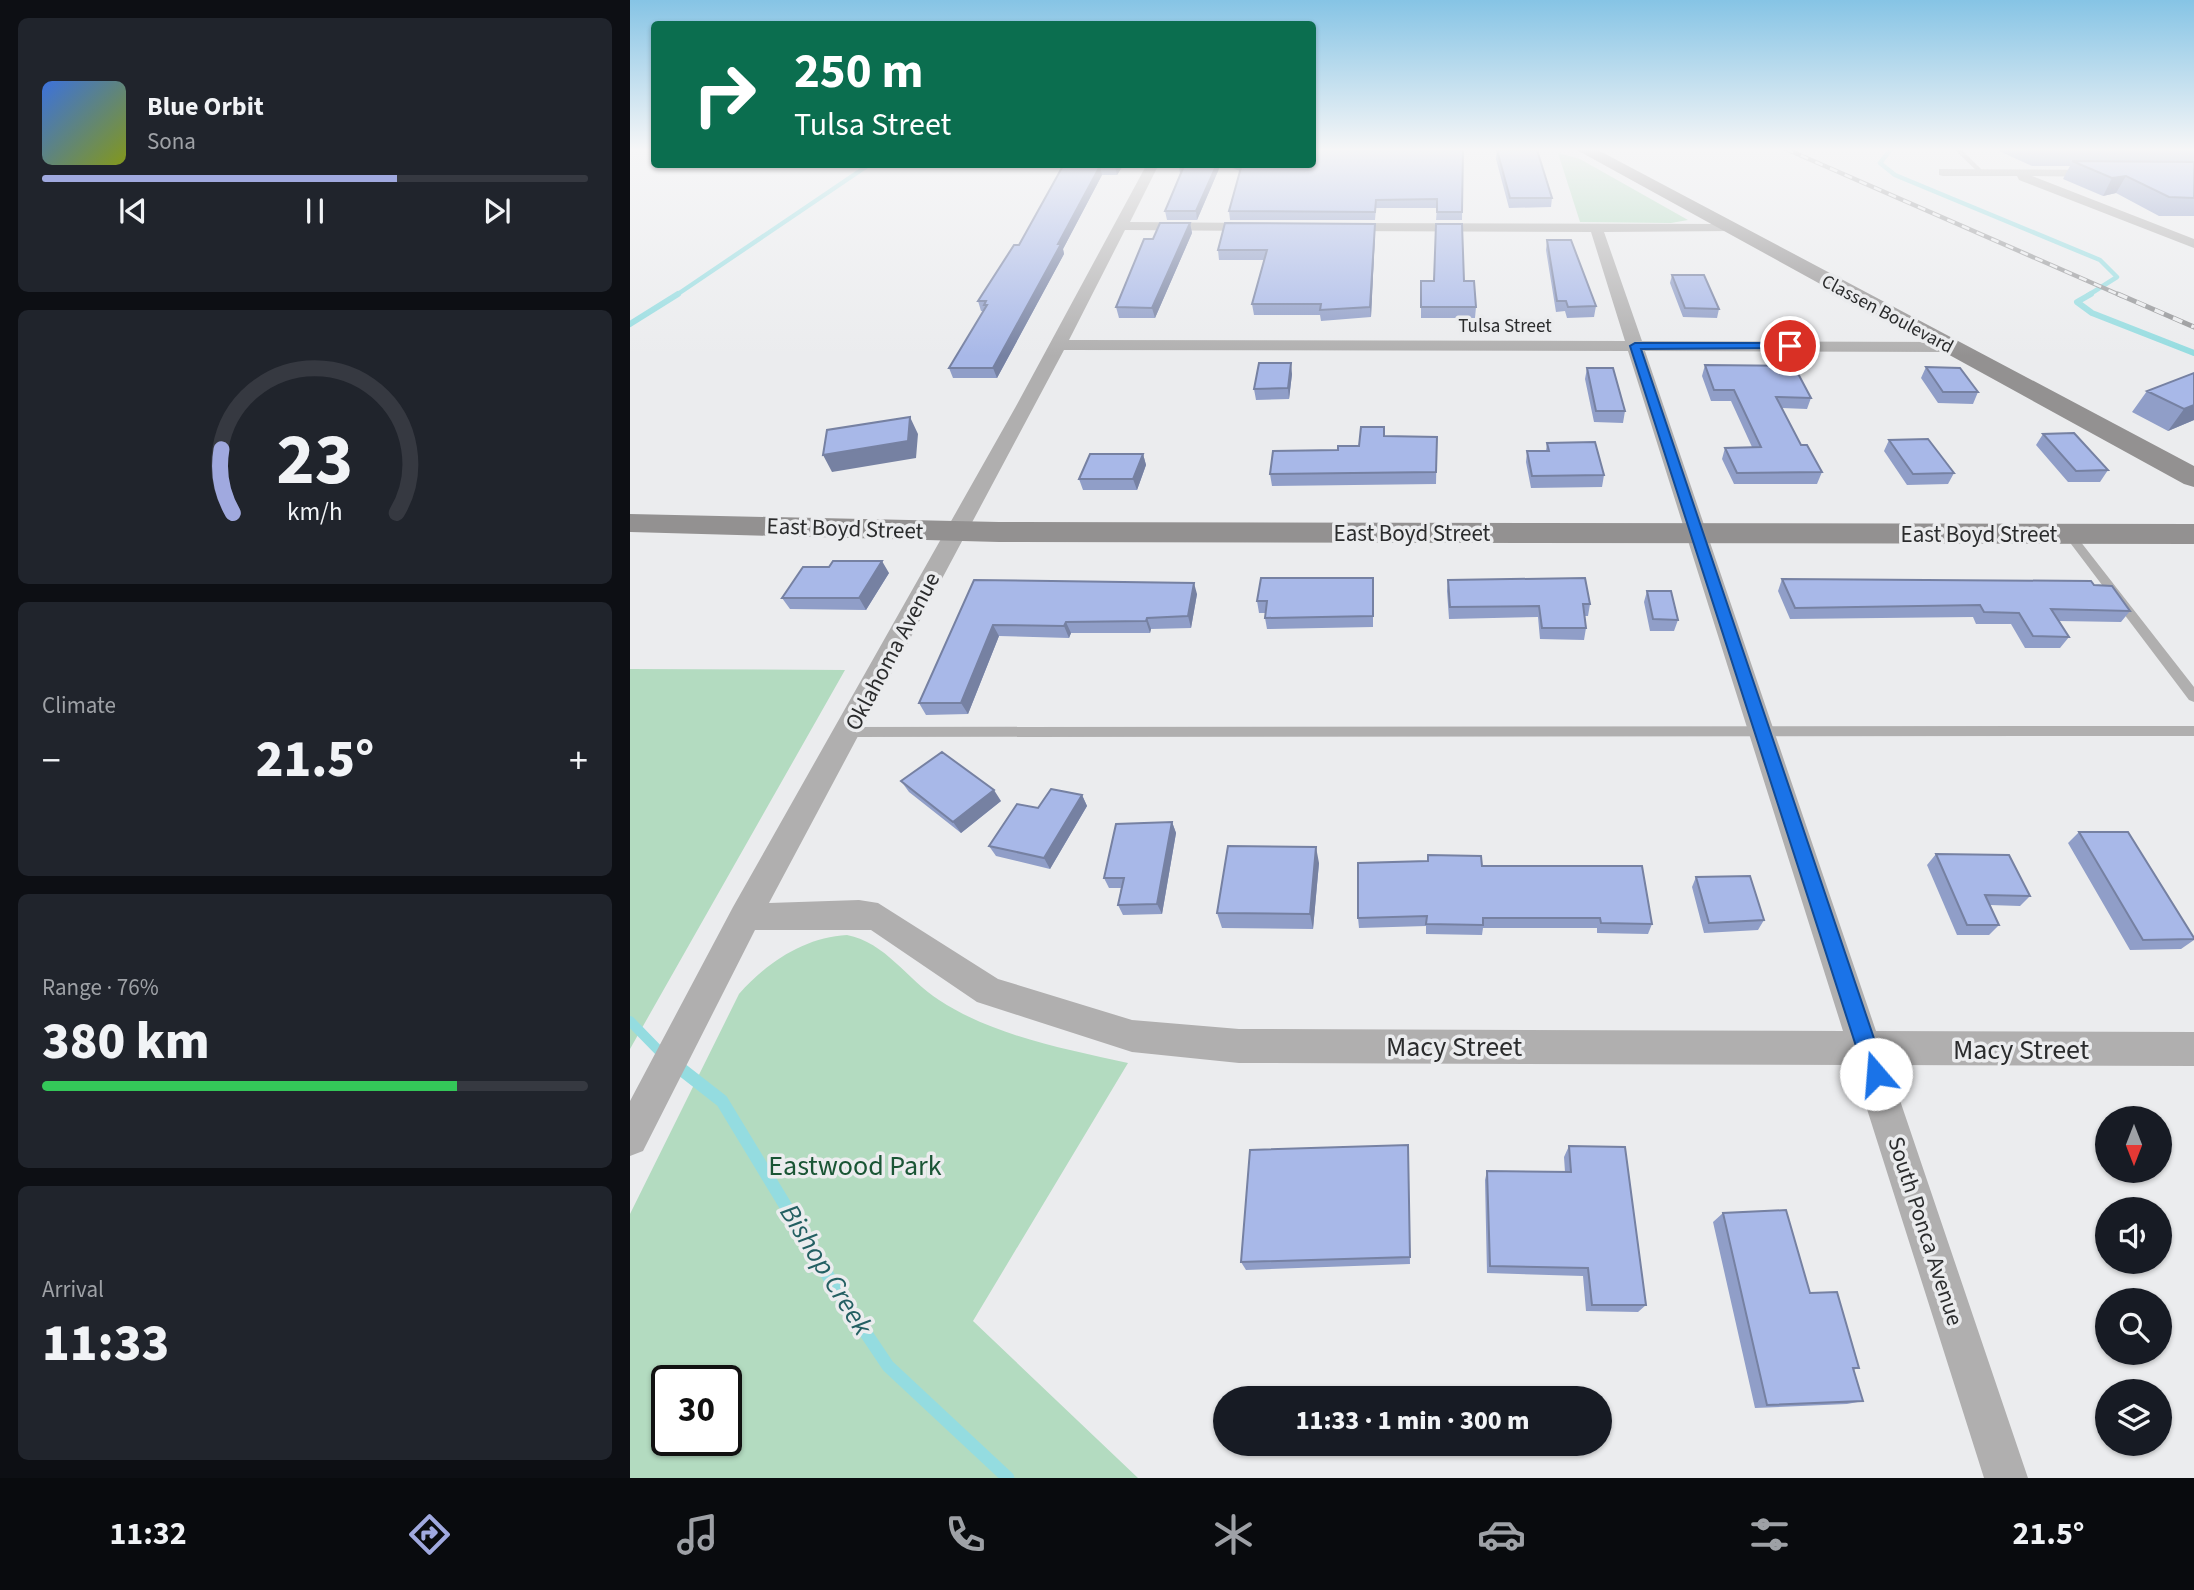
<!DOCTYPE html>
<meta charset="utf-8">
<style>
:root{--surface:#171b24;--page:#20242c;--text:#f1f3f6;--muted:#9ea1a6;--line:#363941;--accent:#a0a9df}
body{margin:0;font-family:"Source Sans 3",sans-serif;background:var(--page);color:var(--text);height:100vh;display:flex;flex-direction:column;font-size:26px;white-space:nowrap}
*{box-sizing:border-box;margin:0}
p{font-size:23px;color:var(--muted)}
.icon{flex:none;width:38px;height:38px;fill:none;stroke:currentColor;stroke-width:2;stroke-linecap:round;stroke-linejoin:round}
.map{position:relative;flex:1;overflow:hidden}
.side{display:flex;flex-direction:column;gap:18px;padding:18px;background:#0d0f14;width:630px}
.side>*{flex:none}
.banner{position:absolute;left:21px;top:21px;width:665px;height:147px;border-radius:7px;box-shadow:0 2px 5px #0004;background:#0b6e4f;color:#fff;overflow:hidden}
.needle{width:46px;rotate:180deg}
.controls{position:absolute;left:1465px;top:1106px;display:grid;gap:14px}
.controls a{display:grid;place-items:center;width:77px;height:77px;border-radius:50%;background:var(--surface);box-shadow:0 2px 5px #0004;font-size:35px}
.speed{position:absolute;left:21px;top:1365px;display:flex;gap:14px;font-size:35px;font-weight:700;text-align:center}
.speed>*{display:grid;place-content:center;width:91px;height:91px;border-radius:50%;background:var(--surface);box-shadow:0 2px 5px #0004;line-height:1}
.speed .limit{border:4px solid #111;border-radius:10px;background:#fff;color:#111}
.pin{position:absolute;display:grid;place-items:center;width:60px;height:60px;color:#fff;margin:-30px;border:4px solid #fff;border-radius:50%;box-shadow:0 2px 7px #0007}
.me{position:absolute;width:77px;margin:-38px;rotate:342deg;stroke-linejoin:round;filter:drop-shadow(0 0 5px #0008)}
.turn{display:flex;align-items:center;gap:24px;height:147px;padding:0 28px;font-size:32px}
.turn .icon{width:91px;height:91px;stroke-width:2.5}
.turn b{display:block;font-size:49px;line-height:60px}
.big{font-size:52px;font-weight:800;line-height:1.1}
.side .widget{flex:1;display:flex;flex-direction:column;justify-content:center;gap:10px;min-width:0;padding:0 24px;border-radius:10px;background:var(--page)}
.side .dial{align-items:center;gap:0}
.dial svg{height:182px;overflow:visible;fill:none;stroke:var(--line);stroke-width:7;stroke-linecap:round;text-anchor:middle}
.dial text{fill:var(--text);stroke:none}
.song{display:flex;align-items:center;gap:21px}
.cover{width:84px;height:84px;border-radius:10px;background:linear-gradient(135deg,hsl(220 70% 55%),hsl(70 70% 35%))}
.played{height:7px;border-radius:4px;background:linear-gradient(90deg,var(--accent) 65%,var(--line) 65%)}
.keys{display:flex;justify-content:space-around;direction:ltr}
.heat{display:flex;justify-content:space-between;align-items:center;font-size:38px;direction:ltr}
.charge{height:10px;border-radius:5px;background:linear-gradient(90deg,#34c759 76%,var(--line) 0)}
.trip{position:absolute;left:583px;top:1386px;width:399px;height:70px;border-radius:35px;background:var(--surface);box-shadow:0 2px 5px #0004;font-weight:800;line-height:70px;text-align:center}
.tabs{display:flex;height:112px;justify-content:space-around;align-items:center;background:#090b0e;color:var(--muted)}
.tabs .icon{width:49px;height:49px}
.tabs .selected{color:var(--accent)}
.tabs b{font-size:32px;color:var(--text)}
main{display:flex;flex:1;min-height:0}
.map>svg:first-child{display:block}
.green{fill:#b3dbc0;fill-rule:evenodd}
.lines{fill:none;stroke-linecap:round;stroke-linejoin:round}
.stream-far3{stroke:#94dce0;stroke-width:4.5}
.stream-far2{stroke:#94dce0;stroke-width:6}
.stream-far1{stroke:#94dce0;stroke-width:10}
.stream{stroke:#94dce0;stroke-width:13}
.lane{fill:#b0afaf;fill-rule:evenodd}
.street{fill:#b0afaf;fill-rule:evenodd}
.secondary{fill:#939191;fill-rule:evenodd}
.rail-far1-casing{stroke:#939496;stroke-width:4.5}
.rail-casing{stroke:#939496;stroke-width:5}
.rail-far1{stroke:#ebecee;stroke-width:2.5;stroke-dasharray:8;stroke-linecap:butt}
.rail{stroke:#ebecee;stroke-width:3.5;stroke-dasharray:10;stroke-linecap:butt}
.wall{fill:#909ec8}
.shaded-wall{fill:#7681a2}
.building{fill:#a8b8e8;stroke:#7681a2;stroke-width:2}
.route{fill:#1a73e8;stroke:#114b97;stroke-width:2}
.labels{text-anchor:middle;stroke-width:7;stroke-linejoin:round;paint-order:stroke}
.far-street-label{font-size:19px;fill:#2b2c2d;stroke:#ebecee}
.street-label{font-size:23px;fill:#2b2c2d;stroke:#ebecee}
.near-street-label{font-size:28px;fill:#2b2c2d;stroke:#ebecee}
.near-park-label{font-size:28px;fill:#1a5535;stroke:#ebecee}
.near-water-label{font-size:28px;font-style:italic;fill:#235f62;stroke:#ebecee}
</style>
<main>
<section class="side">
<div class="widget">
<div class="song"><i class="cover"></i><div><b>Blue Orbit</b><p>Sona</p></div></div>
<div class="played"></div>
<div class="keys"><svg class="icon" aria-label="previous" viewBox="0 0 24 24"><path d="M18 5L8 12l10 7zM5 5v14"/></svg><svg class="icon" aria-label="pause" viewBox="0 0 24 24"><path d="M8 5v14M16 5v14"/></svg><svg class="icon" aria-label="next" viewBox="0 0 24 24"><path d="M6 5l10 7-10 7zM19 5v14"/></svg></div>
</div>
<div class="widget dial"><svg viewBox="0 0 100 80">
<path d="M14 69A42 42 0 1 1 86 69"/>
<path d="M14 69A42 42 0 0 1 9 41" stroke="#a0a9df"/>
<text x="50" y="56" font-size="32" font-weight="700">23</text>
<text x="50" y="72" font-size="11">km/h</text>
</svg></div>
<div class="widget"><p>Climate</p>
<div class="heat"><a>−</a><b class="big">21.5°</b><a>+</a></div>
</div>
<div class="widget"><p>Range · 76%</p><b class="big">380 km</b><div class="charge"></div></div>
<div class="widget"><p>Arrival</p><b class="big">11:33</b></div>
</section>
<div class="map">
<svg width="1564" height="1478" viewBox="0 0 1564 1478">
<rect width="100%" height="100%" fill="#ebecee"/>
<!-- green -->
<path class="green" d="M928,153l22,6 108,61 -17,3 -91,-1z
M0,669l215,1 -215,379z
M217,935c38,7 61,45 92,65 55,36 126,49 189,63l-155,258 165,157h-508v-264l109,-220c27,-31 66,-57 108,-59zM37,1381h59v59h-59z"/>
<g class="lines">
<!-- stream-far3 -->
<path class="stream-far3" d="M1261,149l-11,14 15,12 205,85 17,17 -30,19
M45,296l195,-132"/>
<!-- stream-far2 -->
<path class="stream-far2" d="M1461,294l-14,8 15,11 102,40
M0,324l48,-30"/>
<!-- stream-far1 -->
<path class="stream-far1" d="M0,1021l35,36"/>
<!-- stream -->
<path class="stream" d="M33,1055l59,46 111,183 55,82 120,112"/>
<!-- lane -->
<path class="lane" d="M1324,149h7l22,22v2h-4z
M1439,531l4,1 121,155v15l-5,-2 -124,-164v-4z
M1564,726v10l-1346,1 -7,-5 7,-5z"/>
<!-- street -->
<path class="street" d="M517,164h12l-29,58 128,1 7,4 -7,4 -133,-1 -56,110 556,1 -34,-109 -253,-1 -7,-4 7,-4 390,1 7,4 -2,3 -129,1 38,109 309,1 8,5 -8,5 -306,-1 231,680 318,1v34l-306,-1 140,413h-44l-131,-413 -614,-2 -107,-11 -155,-50 -106,-72h-116l-112,221 -13,5v-55l103,-194 282,-499zM434,350l564,1 215,680 -604,-2 -107,-9 -134,-41 -120,-76 -19,-3 -90,3z
M1309,169l166,1v6l-4,1 -69,-1 162,63v9l-175,-68 -2,-4h-74l-4,-1z"/>
<!-- secondary -->
<path class="secondary" d="M945,149h21l598,317v21l-10,-3z
M0,514l369,8 1195,2v20l-1195,-2 -369,-10z"/>
<!-- rail-far1 casing -->
<g class="rail-far1-casing">
<path id="rail-far1" d="M1156,149l336,147"/>
</g>
<!-- rail casing -->
<g class="rail-casing">
<path id="rail" d="M1488,294l76,33"/>
</g>
<!-- rail-far1 -->
<use href="#rail-far1" class="rail-far1"/>
<!-- rail -->
<use href="#rail" class="rail"/>
</g>
<!-- wall -->
<path class="wall" d="M833,149l-1,71h-26l1,-12h-61l-1,12h-145l-1,-9 11,-40 -17,-7h89z
M1370,149h194v67h-35l-43,-23 -13,3 -40,-17 7,-13h-38l-33,-15z
M867,150l55,48 -1,9 -42,1 -13,-49z
M434,164h60l-7,11h-15l-39,74 1,5 -67,124h-44l-4,-10 35,-57h-3l-3,-10 41,-56z
M591,164l-24,56h-30l-2,-9 15,-37 -1,-8z
M560,223l2,10 -37,85h-36l-3,-11z
M745,234l-4,83 -50,4 -1,-6h-66l-2,-11 12,-44h-45l-1,-10z
M917,240l49,66 -2,11 -27,1 -2,-7 -9,1 -10,-62z
M1042,275l47,34 -2,9 -34,-1 -13,-34z
M791,281h43l12,26 -1,11h-54z
M1075,365l106,33 -4,11 -25,-1 19,37 21,27 -5,12h-83l-12,-25 3,-11 27,-1 -21,-46h-20l-9,-25z
M1296,367l52,25 -5,12 -35,-1 -17,-25z
M957,368l38,43 -2,12 -29,-1 -9,-43z
M1564,373v47l-26,11 -36,-19 15,-21z
M662,374l-3,25 -33,1 -2,-11z
M754,427l1,9 52,1 -1,47 -164,2 -2,-12 68,-24 21,-4z
M1413,434l65,36 -8,12h-32l-32,-37z
M1259,440l65,33 -6,11 -41,1 -23,-34z
M917,443l57,32 -2,12 -71,1 -5,-26 1,-11h19z
M513,454l3,11 -9,25h-54l-4,-11z
M199,567l60,6 -23,37 -76,-1 -8,-11z
M1152,579l312,6 36,26 -9,11 -63,-1 11,16 -9,11h-35l-14,-24h-35l-3,-7 -183,2 -12,-28z
M344,580l223,14 -6,34 -40,1 -1,4h-79l-2,5 -70,-2 -31,78 -42,1 -7,-12z
M818,580l142,24 -2,12h-3l1,12 -2,12 -44,-1 -2,-22 -89,2 -2,-28z
M743,589v38l-106,2 -2,-11 1,-5h-7l-2,-12z
M1017,591l31,29 -4,11h-24l-6,-29z
M271,781l100,20 -40,32 -52,-41z
M452,795l5,11 -37,63 -54,-13 -7,-10 49,-38z
M542,822l4,11 -14,81 -39,1 -5,-10 3,-17h-12l-5,-10z
M1449,832l115,106v2l-13,9 -51,1 -62,-107z
M1306,854l94,42 -10,10 -30,-1 9,20 -10,10h-32l-30,-70z
M689,863l-6,66 -91,-1 -5,-15z
M852,866l170,58 -4,10 -51,-1v-5h-114l-1,7 -56,-1v-8l-67,2 -1,-10z
M1066,877l68,43 -6,10 -54,3 -12,-46z
M778,1145l2,119 -164,6 -5,-8z
M939,1146l77,159 -8,7 -52,-1 -3,-35 -96,-3 -2,-93 2,-9 78,1 -1,-15z
M1093,1213l87,80 49,75 -6,2 10,31 -16,3 -92,4 -42,-186z"/>
<!-- shaded-wall -->
<path class="shaded-wall" d="M486,164h8l-7,11 -2,-9z
M587,164h4l-24,56 -1,-9z
M470,166l2,9 -39,74 1,5 -67,124 -4,-10 65,-124z
M1496,176l-10,17 -13,3 9,-18z
M560,223l2,10 -37,85 -3,-10z
M745,224v10l-4,83 -1,-10z
M661,363l1,11 -3,25 -1,-11z
M1564,405v15l-26,11 16,-22z
M280,417l8,17 -2,24 -84,14 -9,-17z
M513,454l3,11 -9,25 -4,-11z
M252,561l7,12 -23,37 -7,-12z
M564,583l3,11 -6,34 -3,-12z
M517,618l4,11 -1,4 -4,-12z
M436,622l5,11 -2,5 -5,-12z
M363,625l6,11 -31,78 -7,-11z
M364,790l7,11 -40,32 -8,-11z
M452,795l5,11 -37,63 -6,-11z
M542,822l4,11 -14,81 -5,-10z
M686,847l3,16 -6,66 -3,-15z"/>
<!-- building -->
<path class="building" d="M682,149h151l-1,63h-25v-13l-61,1 -1,12 -146,-1 13,-47h70z
M1483,149h81v1z
M867,150h40l15,48h-42z
M1442,161l122,1v36l-25,-1 -43,-21 -14,2z
M434,164h52l-1,2h-15l-42,78h3l-68,124h-44l38,-63h-3l2,-4h-8l36,-56h5z
M549,164h38l-21,47h-31l19,-45h-5z
M530,223h30l-38,85 -36,-1 28,-68h9z
M595,223l150,1 -5,83 -50,3 1,-6h-69l15,-54h-49z
M806,224h26l2,57h10l2,26h-55v-26h13z
M917,240h24l25,66 -28,1 -2,-6h-9z
M1042,275h32l15,34 -34,-1z
M629,363h32l-3,25 -34,1z
M1075,365l89,1 17,32 -35,-1 25,48h6l15,27 -85,1 -12,-25 36,-1 -27,-57h-20z
M1296,367l34,1 18,24h-35z
M957,368h26l12,43h-29z
M1564,373v32l-10,4 -37,-18z
M280,417l-2,24 -85,14 4,-25z
M731,427h23v9l53,1 -1,35 -166,2 3,-23 65,-1v-4h21z
M1444,433l34,37 -32,1 -33,-37z
M1298,439l26,34 -41,1 -24,-34z
M965,442l9,33 -72,1 -5,-25h22l-2,-8z
M460,454h53l-10,25h-54z
M203,561h49l-23,37h-77l21,-31h26z
M631,578h112v38l-108,2 2,-17h-10z
M955,578l5,26h-7l3,24h-44l-3,-22 -89,1 -2,-27z
M1152,579l309,2 3,4 18,1 18,25 -79,-2 18,28 -36,-1 -14,-23 -35,-1 -4,-7 -185,3z
M344,580l220,3 -6,33 -41,2 -1,3 -80,1 -2,4 -71,-1 -32,78h-42z
M1017,591h24l7,29 -25,-1z
M312,752l52,38 -41,32 -52,-41z
M421,789l31,6 -38,63 -55,-12 28,-42 21,4z
M542,822l-15,82 -39,1 6,-27h-20l12,-54z
M1449,832h49l66,106v1l-51,1z
M598,846l88,1 -6,67 -93,-1z
M1306,854l73,1 21,41 -45,-1 14,30h-32z
M798,855l53,1 1,10h160l10,58 -51,-1 -1,-5h-117v7l-57,-1 1,-8 -69,2v-55l70,-2z
M1120,876l14,44 -55,3 -13,-46z
M778,1145l2,112 -169,5 9,-112z
M939,1146l56,1 21,158h-54l-4,-37 -98,-2 -3,-95 84,1z
M1156,1210l24,83 27,-1 22,76h-6l10,33 -96,4 -44,-192z"/>
<!-- sky -->
<linearGradient id="sky" x2="0" y2="1"><stop stop-color="#86c4e5"/><stop offset="0.42" stop-color="#f6f6f7"/><stop offset="1" stop-color="#f6f6f7" stop-opacity="0"/></linearGradient>
<rect width="1564" height="356" fill="url(#sky)"/>
<!-- route -->
<path class="route" d="M1160,343l4,5 -153,1 245,725 -3,7 -7,3 -8,-3 -3,-7 -235,-728 5,-3z"/>
<g class="labels">
<!-- far-street labels -->
<g class="far-street-label">
<text transform="translate(1258 313) rotate(28)" y="7">Classen Boulevard</text>
<text x="875" y="332">Tulsa Street</text>
</g>
<!-- street labels -->
<g class="street-label">
<text transform="translate(215 528) rotate(2)" y="8">East Boyd Street</text>
<text x="782" y="541">East Boyd Street</text>
<text x="1349" y="542">East Boyd Street</text>
<text transform="translate(262 651) rotate(-62)" y="8">Oklahoma Avenue</text>
<text transform="translate(1296 1231) rotate(72)" y="8">South Ponca Avenue</text>
</g>
<!-- near-street labels -->
<g class="near-street-label">
<text x="824" y="1056">Macy Street</text>
<text x="1391" y="1059">Macy Street</text>
</g>
<!-- near-park labels -->
<g class="near-park-label">
<text x="225" y="1175">Eastwood Park</text>
</g>
<!-- near-water labels -->
<g class="near-water-label">
<text transform="translate(197 1269) rotate(58)" y="10">Bishop Creek</text>
</g>
</g>
</svg>
<div class="controls">
<a><svg class="needle" viewBox="-14 -14 28 28"><path d="M0-13l5 13h-10z" fill="#e53935"/><path d="M0 13l5-13h-10z" fill="#9ea1a6"/></svg></a>
<a><svg class="icon" aria-label="sound" viewBox="0 0 24 24"><path d="M4 9h4l5-4v14l-5-4H4zM17 9q2 3 0 6"/></svg></a>
<a><svg class="icon" aria-label="search" viewBox="0 0 24 24"><circle cx="10" cy="10" r="6"/><path d="M15 15l6 6"/></svg></a>
<a><svg class="icon" aria-label="layers" viewBox="0 0 24 24"><path d="M12 4l9 5-9 5-9-5zM3 14l9 5 9-5"/></svg></a>
</div>
<div class="speed"><div class="limit">30</div></div>
<div class="pin" style="left:1160px;top:346px;background:#d93025"><svg class="icon" aria-label="arrive" viewBox="0 0 24 24"><path d="M6 21V4h12l-3 4 3 4H6"/></svg></div>
<svg class="me" style="left:1246px;top:1074px" viewBox="-20 -20 40 40"><circle r="19" fill="#fff"/><path d="M0-13L10 11 0 6-10 11z" fill="#1a73e8"/></svg>
<div class="trip">11:33 · 1 min · 300 m</div>
<div class="banner">
<div class="turn"><svg class="icon" aria-label="right" viewBox="0 0 24 24"><path d="M7 20v-9h11M14 6l5 5-5 5"/></svg><div><b>250 m</b>Tulsa Street</div></div>
</div>
</div>
</main>
<nav class="tabs">
<b>11:32</b>
<svg class="icon selected" aria-label="directions" viewBox="0 0 24 24"><path d="M12 3l9 9-9 9-9-9zM9 14v-3h6M13 9l2 2-2 2"/></svg>
<svg class="icon" aria-label="music" viewBox="0 0 24 24"><path d="M9 18V5l10-2v13"/><circle cx="6" cy="18" r="3"/><circle cx="16" cy="16" r="3"/></svg>
<svg class="icon" aria-label="phone" viewBox="0 0 24 24"><path d="M5 4h4l2 5-3 2q2 4 5 5l2-3 5 2v4C11 20 4 13 5 4z"/></svg>
<svg class="icon" aria-label="climate" viewBox="0 0 24 24"><path d="M12 3v18M4 7l16 10M4 17L20 7"/></svg>
<svg class="icon" aria-label="car" viewBox="0 0 24 24"><path d="M5 17H2v-5l4-1 3-4h7l3 4 3 1v5h-3M9 17h6M6 11h13"/><circle cx="7" cy="17" r="2"/><circle cx="17" cy="17" r="2"/></svg>
<svg class="icon" aria-label="filters" viewBox="0 0 24 24"><path d="M4 7h16M4 17h16"/><circle cx="9" cy="7" r="2"/><circle cx="15" cy="17" r="2"/></svg>
<b>21.5°</b>
</nav>
